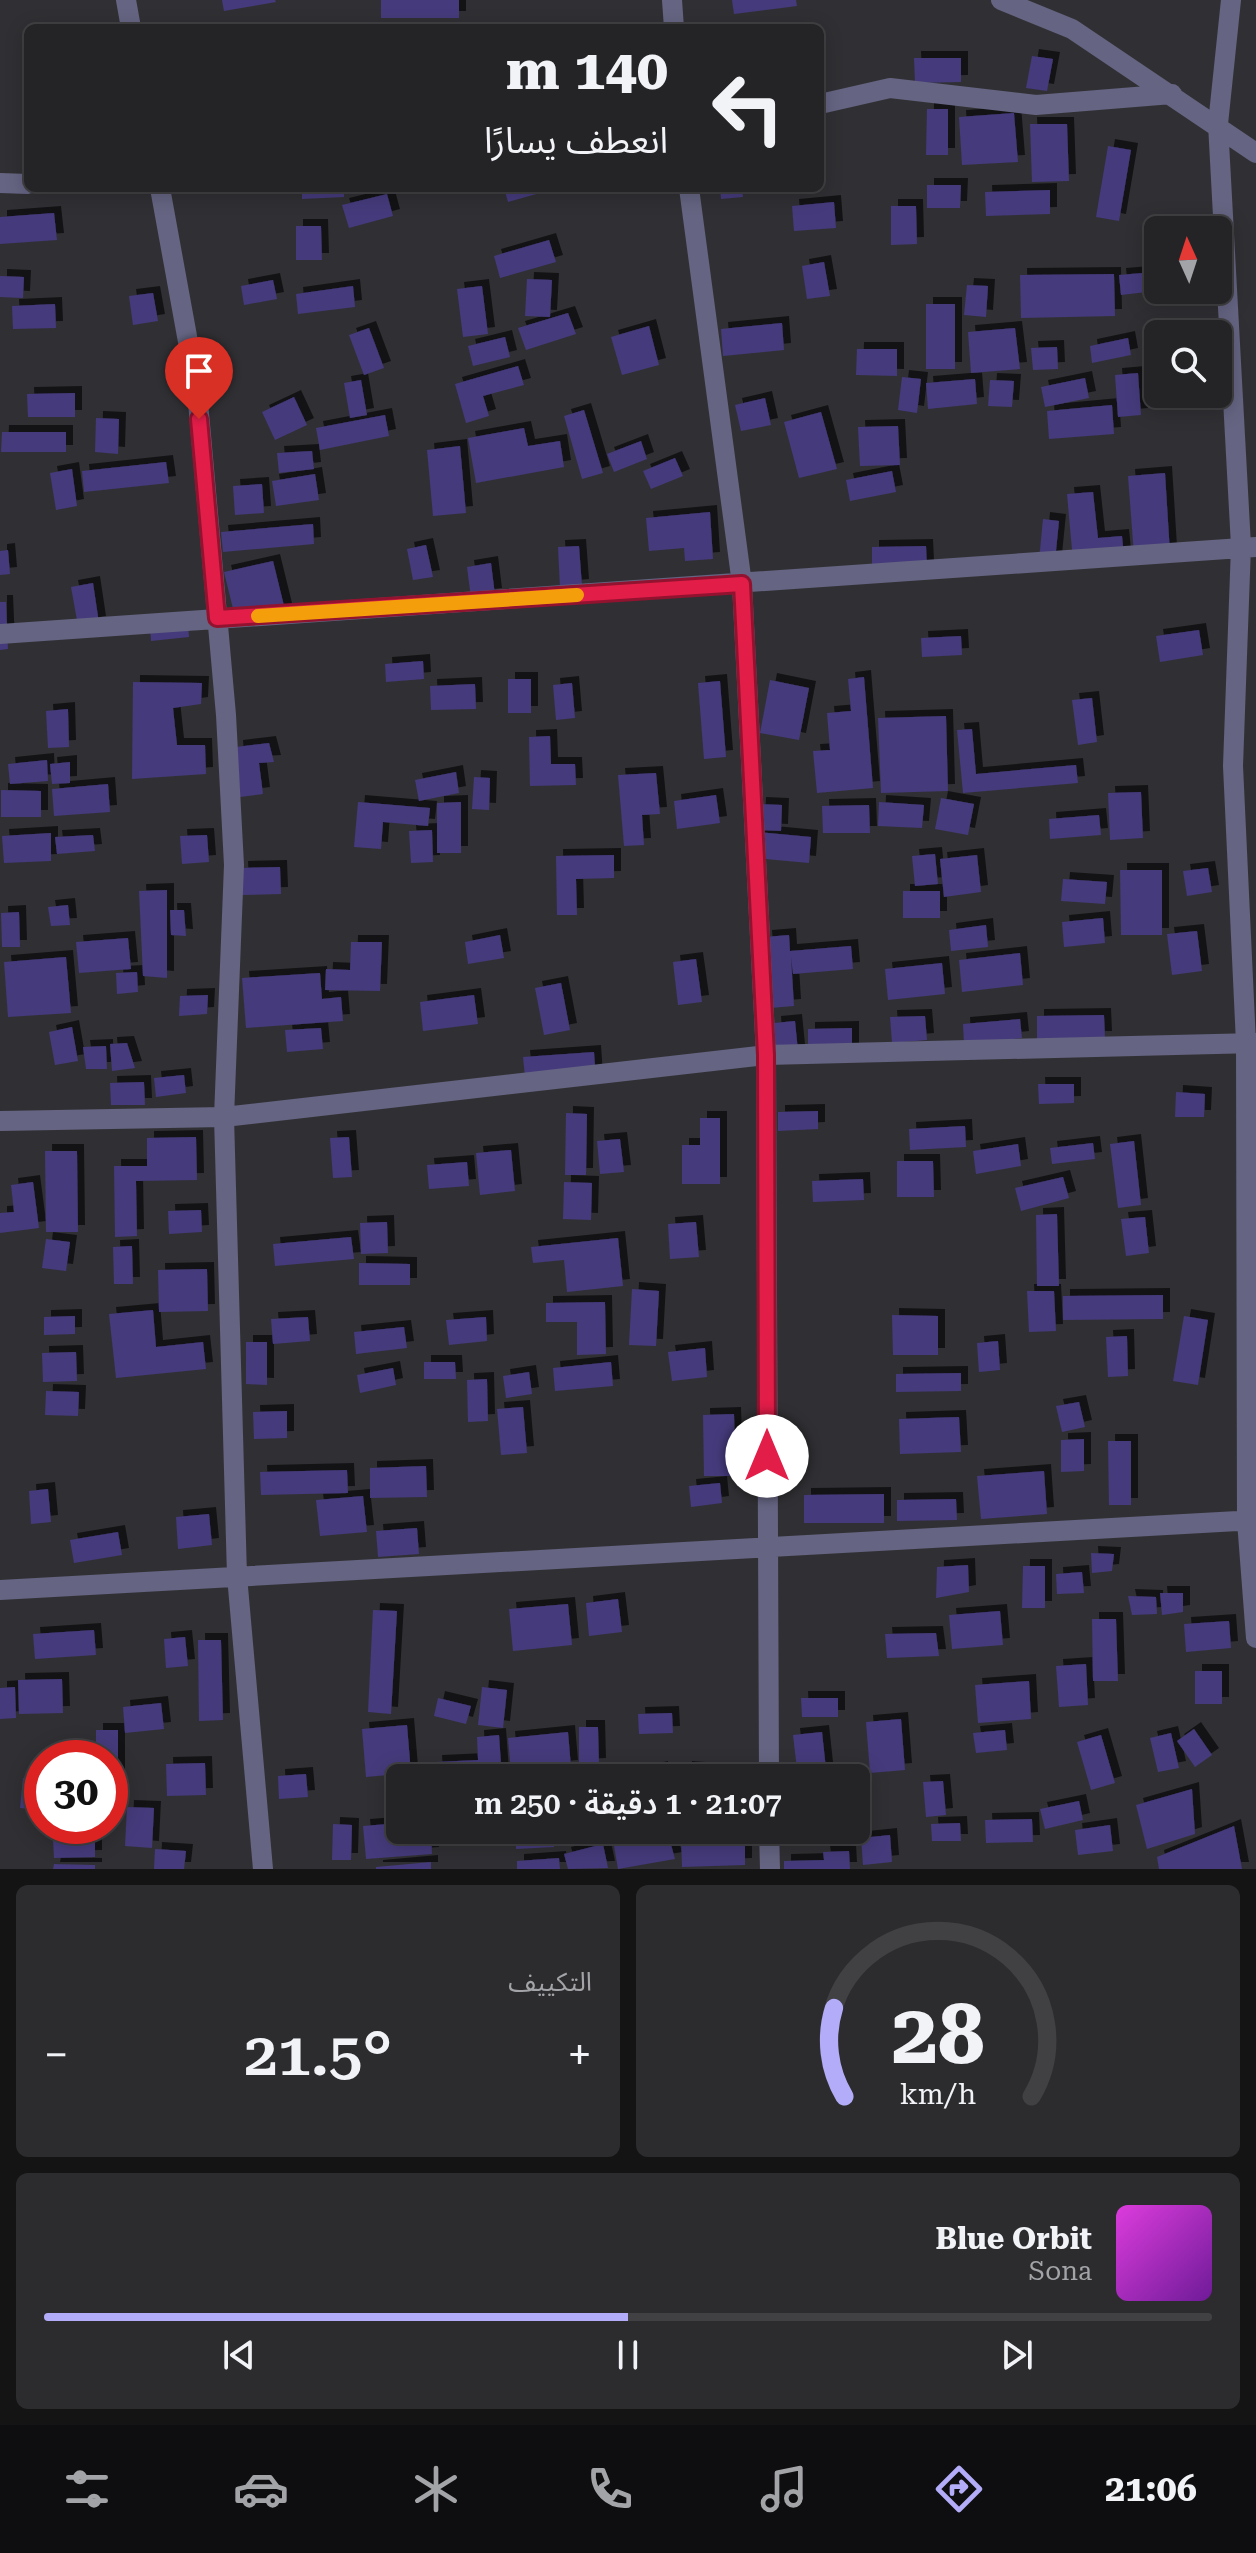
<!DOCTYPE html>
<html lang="ar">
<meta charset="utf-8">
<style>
:root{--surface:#242427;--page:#2c2c2f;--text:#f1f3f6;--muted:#a3a4a7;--line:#414144;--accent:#b3adf9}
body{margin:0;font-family:"Roboto Serif","Noto Sans Arabic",serif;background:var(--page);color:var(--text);direction:rtl;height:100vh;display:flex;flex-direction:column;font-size:30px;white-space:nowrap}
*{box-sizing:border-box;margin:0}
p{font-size:26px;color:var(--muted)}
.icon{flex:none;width:44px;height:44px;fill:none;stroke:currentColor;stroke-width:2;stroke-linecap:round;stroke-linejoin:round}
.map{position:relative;height:1869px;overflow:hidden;direction:ltr}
.sheet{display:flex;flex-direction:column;gap:16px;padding:16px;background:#141415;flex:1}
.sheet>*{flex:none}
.top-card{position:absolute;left:24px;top:24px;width:800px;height:168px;border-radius:12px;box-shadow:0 4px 20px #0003,0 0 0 2px var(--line);direction:rtl;background:#242427;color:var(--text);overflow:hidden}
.needle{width:52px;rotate:357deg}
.controls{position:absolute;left:1144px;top:216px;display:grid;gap:16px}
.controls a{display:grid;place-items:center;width:88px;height:88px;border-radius:12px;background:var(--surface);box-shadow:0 4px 20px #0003,0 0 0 2px var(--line);font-size:40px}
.speed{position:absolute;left:24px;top:1740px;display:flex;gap:16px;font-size:40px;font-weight:700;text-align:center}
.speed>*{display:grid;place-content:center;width:104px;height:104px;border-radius:50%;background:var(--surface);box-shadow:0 4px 20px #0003,0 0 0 2px var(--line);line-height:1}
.speed .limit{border:12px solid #d22;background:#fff;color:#111}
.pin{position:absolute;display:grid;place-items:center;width:68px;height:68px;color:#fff;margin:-82px -34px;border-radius:50% 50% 50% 0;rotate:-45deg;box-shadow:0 0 8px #0007}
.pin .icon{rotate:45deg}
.me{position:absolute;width:88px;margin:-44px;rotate:0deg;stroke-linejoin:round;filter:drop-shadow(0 0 6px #0008)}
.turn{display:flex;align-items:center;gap:28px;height:168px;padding:0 24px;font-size:36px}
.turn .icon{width:104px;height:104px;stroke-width:2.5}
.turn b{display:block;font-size:56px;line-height:68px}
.big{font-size:60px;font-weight:600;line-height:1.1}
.sheet .card{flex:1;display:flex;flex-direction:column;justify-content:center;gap:12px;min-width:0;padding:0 28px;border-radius:12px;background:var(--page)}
.sheet .dial{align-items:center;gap:0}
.dial svg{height:208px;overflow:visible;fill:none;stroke:var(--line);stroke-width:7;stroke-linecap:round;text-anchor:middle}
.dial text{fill:var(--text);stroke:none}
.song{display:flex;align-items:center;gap:24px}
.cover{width:96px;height:96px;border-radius:12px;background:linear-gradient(135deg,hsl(300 70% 55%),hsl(280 70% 35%))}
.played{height:8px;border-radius:4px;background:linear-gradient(90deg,var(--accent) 50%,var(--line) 50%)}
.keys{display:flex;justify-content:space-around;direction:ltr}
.heat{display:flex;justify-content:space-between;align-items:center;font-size:44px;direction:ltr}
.sheet .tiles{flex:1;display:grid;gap:16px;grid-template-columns:1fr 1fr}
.card:last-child{grid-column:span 2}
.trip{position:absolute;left:386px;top:1764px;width:484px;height:80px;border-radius:12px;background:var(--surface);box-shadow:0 4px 20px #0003,0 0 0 2px var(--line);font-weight:600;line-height:80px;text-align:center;direction:rtl}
.tabs{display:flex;height:128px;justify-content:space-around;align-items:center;background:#0e0e10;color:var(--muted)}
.tabs .icon{width:56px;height:56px}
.tabs .on{color:var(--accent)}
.tabs b{font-size:36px;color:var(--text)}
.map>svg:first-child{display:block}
.building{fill:#443a7b;filter:url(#shadow)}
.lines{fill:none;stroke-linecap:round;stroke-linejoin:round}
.minor{stroke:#656482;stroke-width:20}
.route-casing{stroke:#92132f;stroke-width:20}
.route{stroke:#e11d48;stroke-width:14}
.slow{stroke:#f59e0b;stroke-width:14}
</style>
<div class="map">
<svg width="1256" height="1869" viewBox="0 0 1256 1869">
<defs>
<filter id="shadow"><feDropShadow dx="7" dy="-7" stdDeviation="0" flood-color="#0009"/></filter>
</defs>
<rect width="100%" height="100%" fill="#303034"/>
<!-- building -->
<path class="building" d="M222,0h53l1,2 -52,9z
M381,0h78v18h-78z
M732,0h64l1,6 -63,8z
M1032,56l21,3 -6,32 -21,-3z
M914,58h47v24l-46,1z
M927,109h21v46h-22z
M1014,113l4,49 -56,3 -3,-48z
M1030,124h37l2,57 -37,1z
M1108,146l23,4 -12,71 -23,-4z
M927,185h34l-1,23h-33z
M302,188h42v9l-42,2z
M504,188h50v1l-46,13z
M720,188h22l1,9 -22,2z
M1050,190v24l-64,2 -1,-24z
M387,194l6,22 -44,12 -7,-23z
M834,202l2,26 -42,3 -2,-25z
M891,206h25l1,38 -26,1z
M54,213l3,27 -57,4v-27z
M296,226h25l1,34h-26z
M549,240l7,22 -56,16 -6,-22z
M824,262l6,34 -23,3 -5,-33z
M1154,272l2,19 -35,4 -2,-20z
M1114,274l1,42 -94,2 -1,-43z
M0,276l24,1 -1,21 -23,-1z
M527,279l25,1 -2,37 -25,-1z
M273,280l4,19 -33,6 -3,-19z
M967,285l21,1 -2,31 -22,-2z
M353,286l2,21 -57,7 -2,-20z
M482,286l6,48 -25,3 -6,-48z
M153,293l5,28 -25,4 -4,-29z
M55,304l1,24 -43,1 -1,-23z
M926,304h29v65h-29z
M568,313l8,21 -50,16 -8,-22z
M782,323l2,27 -61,6 -2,-27z
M649,326l10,39 -37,10 -11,-38z
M1199,327l1,7h-42v19l-10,1 -2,-23z
M369,328l15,40 -20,7 -15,-40z
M1015,328l5,41 -49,4 -3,-41z
M505,337l5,20 -37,9 -5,-20z
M1128,338l3,17 -39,8 -2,-17z
M1057,347l1,22 -25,1 -2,-22z
M857,349h40v27l-41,-1z
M518,366l6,19 -41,11 6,20 -23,7 -11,-39z
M1138,373l3,42 -23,2 -3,-42z
M902,377l19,2 -4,34 -19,-3z
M1085,378l4,20 -44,9 -4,-20z
M975,379l2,25 -49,5 -2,-26z
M361,380l6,35 -17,3 -6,-35z
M990,380l24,1 -2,26 -24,-1z
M75,393v24h-47l-1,-23z
M294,397l13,28 -32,15 -13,-28z
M765,398l6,27 -30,6 -6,-26z
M1112,405l2,29 -65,5 -2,-28z
M584,410l19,63 -21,6 -18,-63z
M821,412l16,57 -38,9 -15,-56z
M385,415l4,21 -69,14 -4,-22z
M96,418l23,1 -1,35 -23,-2z
M898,426l2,39 -40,1 -2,-39z
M524,428l4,18 32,-5 4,26 -88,16 -8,-45z
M2,432h64v20h-65z
M641,441l6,18 -33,13 -7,-18z
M460,446l6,67 -33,3 -6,-66z
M312,451l2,18 -35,4 -2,-20z
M675,458l8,18 -32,13 -8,-18z
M166,462l3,21 -85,9 -2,-21z
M72,469l5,37 -21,4 -6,-37z
M892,471l4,21 -46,9 -4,-21z
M1165,473l5,80 -36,2 -6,-79z
M315,474l4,26 -43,6 -4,-25z
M262,484l2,29 -29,2 -2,-29z
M1093,492l5,46 24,-2 2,20 -51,5 -6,-67z
M710,512l3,47 -28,2 -1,-13 -35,3 -3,-33z
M1043,519l16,2 -4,40 -16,-1z
M313,524l1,20 -91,8 -2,-20z
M426,545l7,32 -20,3 -6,-31z
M579,546l3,40 -22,2 -2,-41z
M926,546l1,21 -55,3v-23z
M8,550l2,24 -10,1v-24z
M273,561l13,53 -49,11 -13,-53z
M491,563l4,32 -24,3 -4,-31z
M93,583l6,40 -21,3 -7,-39z
M0,602h6l2,47 -8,1z
M188,621l1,16 -38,4 -1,-17z
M1199,630l4,25 -43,7 -4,-26z
M961,636l1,19 -40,2 -1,-19z
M423,661l1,18 -38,3 -1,-18z
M864,677l9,111 -56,5 -4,-42 17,-1 -3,-37 24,-2 -3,-32z
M508,679h23v34h-23z
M770,680l39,8 -10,52 -39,-7z
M720,681l6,76 -22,2 -6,-76z
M133,682l69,1 -1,21 -28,4 4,37h28l1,29 -74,5z
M572,683l3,35 -19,2 -3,-35z
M475,684l1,25 -45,1 -1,-24z
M1092,698l5,44 -19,3 -6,-45z
M68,709l1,38 -21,1 -2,-37z
M946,716l2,75 -67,2 -3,-75z
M972,729l4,45 100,-9 2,18 -115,10 -6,-63z
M550,736l1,28h24l1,21 -46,1 -1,-49z
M269,743l5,19 -15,1 4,31 -23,3 -4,-50z
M47,760l1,21 -38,3 -2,-20z
M70,762v21l-18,1 -2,-20z
M456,772l3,21 -40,8 -4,-21z
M656,773l4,41 -18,1 2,30 -20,1 -6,-71z
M474,777l16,1 -1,32 -17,-1z
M108,784l2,28 -56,4 -2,-27z
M1,790l40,1v26h-40z
M1141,792l2,46 -33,2 -2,-47z
M716,795l4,28 -43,6 -3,-28z
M941,798l33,6 -6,31 -33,-6z
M358,802l72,6 -2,18 -45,-4 -2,27 -27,-2z
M461,802v51h-24v-50z
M879,802l45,3 -2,23 -44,-2z
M759,804l23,1 -1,26 -23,-1z
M869,805l1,28h-47l-1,-27z
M1099,815l2,20 -51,4 -1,-20z
M432,830l1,32 -22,1 -2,-32z
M758,832l53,5 -2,26 -54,-5z
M51,833v28l-47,2 -2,-27z
M93,835l2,16 -38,3 -2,-17z
M207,835l2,27 -27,2 -2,-28z
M935,854l3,30 -23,2 -3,-30z
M614,855v23l-38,1 1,36h-20l-1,-59z
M977,855l4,37 -37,5 -4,-38z
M280,867l1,27 -39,1 -1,-27z
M1208,868l4,24 -25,4 -4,-25z
M1120,870h42v65h-41z
M1063,879l44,3 -2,22 -44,-3z
M167,890v88l-24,-2 -4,-85z
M903,891h37v27h-37z
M68,905l2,20 -19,1 -3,-19z
M170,910h14l2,26 -15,-1z
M19,912l1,35h-18l-1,-34z
M1103,918l2,25 -41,4 -2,-25z
M986,925l2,22 -37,4 -2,-21z
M1197,931l5,40 -30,4 -5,-41z
M500,935l4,23 -36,6 -3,-22z
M789,935l1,16 61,-5 2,23 -60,5 -2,-17 3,49 -24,2 -5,-71z
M128,938l3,31 -52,4 -3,-31z
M351,942h31l-2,49 -55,-1 1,-21 24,1z
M1020,953l3,32 -61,7 -3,-32z
M66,957l5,56 -63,4 -4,-55z
M696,959l6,43 -24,3 -5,-43z
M942,963l3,31 -57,6 -3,-31z
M137,972l1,20 -21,2 -1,-21z
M320,973l2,26 19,-2 2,24 -97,7 -4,-50z
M561,983l9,47 -26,5 -9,-47z
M208,995l-1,19 -28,2 1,-20z
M474,995l4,29 -55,7 -3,-29z
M1104,1015l1,23 -68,1v-23z
M925,1016l2,24 -35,3 -2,-26z
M1020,1019l2,19 -58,6 -1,-20z
M795,1021l3,30 -22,1 -2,-29z
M72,1027l6,34 -23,4 -6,-33z
M321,1028l2,21 -36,3 -2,-22z
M852,1028v24l-44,1v-24z
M127,1043l8,25 -23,3 -2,-27z
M106,1046l1,23h-21l-3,-22z
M594,1052l2,29 -70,6 -3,-30z
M184,1075l2,18 -30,4 -2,-19z
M144,1082l1,23h-34l-1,-22z
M1038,1084h36v19l-35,1z
M1176,1092l29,2 -1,23h-29z
M818,1111v18l-40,2v-19z
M566,1113l21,1 -1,61h-21z
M700,1118h20v66h-38v-39h18z
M965,1126l1,21 -56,3 -1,-21z
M196,1137l1,43 -61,1 1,55 -22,1 -1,-71h33v-28z
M349,1137l3,40 -19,1 -3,-40z
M620,1139l4,33 -24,2 -3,-33z
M1134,1141l7,64 -23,3 -8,-64z
M1093,1143l2,16 -43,5 -2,-16z
M1018,1144l3,22 -45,8 -3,-23z
M511,1150l4,41 -35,4 -4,-42z
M45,1151h32l1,81h-32z
M897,1161h36l1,36h-37z
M467,1162l2,24 -40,3 -2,-24z
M1063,1177l6,21 -48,13 -6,-23z
M863,1179l1,21 -51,2 -1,-21z
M33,1182l6,46 -39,5v-20l14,-1 -3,-27z
M564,1182l28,1 -1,37 -28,-1z
M201,1210l1,22 -33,2 -1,-23z
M1057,1214l2,72h-22l-1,-71z
M1145,1217l4,36 -23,3 -5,-37z
M387,1222l1,31 -27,1 -1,-31z
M696,1222l3,35 -29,2 -2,-35z
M351,1237l3,22 -79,7 -2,-22z
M618,1238l5,48 -56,6 -3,-32 -31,3 -2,-16z
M46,1239l24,3 -4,29 -24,-3z
M132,1246l1,38h-19l-1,-37z
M359,1263l51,1v21h-51z
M207,1269l1,42 -49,1 -1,-42z
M632,1289l27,2 -3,55 -27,-1z
M1027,1291h27l2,40 -27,1z
M1163,1295v24l-100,1v-24z
M605,1302l1,52 -29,1v-33h-31v-19z
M153,1310l3,37 47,-5 3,27 -90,9 -7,-64z
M892,1315l46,1v39h-45z
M75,1316v18l-31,1v-18z
M1184,1316l24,4 -10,65 -25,-4z
M308,1317l2,24 -37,3 -2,-25z
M486,1317l1,24 -38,4 -3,-25z
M404,1327l3,21 -51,6 -2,-22z
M1127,1336l1,40 -20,1 -2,-40z
M998,1341l2,29 -21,2 -2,-29z
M246,1342h21v43l-21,-1z
M705,1348l2,29 -35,4 -4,-29z
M76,1352l1,29 -34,1 -1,-29z
M424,1362h31l1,17h-32z
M611,1362l2,24 -58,5 -2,-23z
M393,1368l3,17 -36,8 -3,-18z
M529,1372l3,22 -26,4 -3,-22z
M961,1373v18l-65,1v-18z
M487,1379l1,42 -20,1 -1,-42z
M46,1391l33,1 -1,24 -33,-1z
M1079,1402l6,25 -23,5 -6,-26z
M523,1407l4,46 -26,2 -4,-46z
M287,1411v27l-33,1 -1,-27z
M734,1414l2,62h-32l-1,-61z
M959,1417l2,35 -61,2 -1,-35z
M1084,1439v32l-23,1v-32z
M1108,1441h23v64h-22z
M426,1466l1,31 -57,1v-30z
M347,1470l1,23 -87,2 -1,-23z
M1044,1471l3,43 -66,5 -4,-43z
M720,1483l2,20 -31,4 -2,-21z
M48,1489l3,33 -20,2 -2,-33z
M884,1494v29h-80v-28z
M363,1496l4,36 -47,4 -4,-36z
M956,1499l1,21 -60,1v-21z
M209,1514l3,31 -34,4 -2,-32z
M417,1528l2,26 -41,3 -2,-26z
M118,1532l4,23 -48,8 -4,-23z
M1091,1553l23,1 -2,17 -20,2z
M968,1565l1,27 -33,6 1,-31z
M1023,1566h22v42h-23z
M1082,1572l2,21 -27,1 -1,-20z
M1160,1593h23v19l-21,3z
M1128,1596l28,1 1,17 -25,1z
M618,1599l4,33 -33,4 -3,-33z
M568,1604l4,41 -59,6 -4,-42z
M373,1610l24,1 -6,103 -23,-2z
M1000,1611l3,34 -51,4 -3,-34z
M1092,1619h24l2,62h-25z
M1229,1621l2,27 -45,4 -2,-28z
M94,1630l2,25 -61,4 -2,-25z
M936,1633l3,23 -52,2 -2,-24z
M185,1637l3,29 -22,2 -2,-29z
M198,1640h23l2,80 -24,1z
M1086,1664l2,41 -29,2 -3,-41z
M1195,1671h27v33h-27z
M62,1679l1,34 -44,1 -1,-34z
M1029,1681l2,38 -53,4 -3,-38z
M15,1687l1,31 -16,1v-31z
M482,1687l25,3 -4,38 -25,-3z
M438,1698l33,8 -5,18 -32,-8z
M801,1698h37v19h-36z
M161,1703l3,26 -39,4 -2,-26z
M672,1713l1,20 -34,1 -1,-20z
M901,1719l4,51 -35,3 -4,-51z
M407,1725l4,48 -45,4 -4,-48z
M579,1727h19l1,38 -20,1z
M1194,1729l18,26 -17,12 -18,-26z
M96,1730h22v79h-8v-51h-14z
M1005,1730l2,20 -31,3 -3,-20z
M568,1732l3,35 -60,5 -3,-34z
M822,1732l5,46h-29l-5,-43z
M1171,1733l8,35 -21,4 -8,-34z
M499,1735l3,43h-66l-1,-16 43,-2 -1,-23z
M1101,1735l14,48 -24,7 -14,-48z
M205,1763l1,32 -39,1 -1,-32z
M661,1768l1,10h-20l-1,-6z
M685,1768l55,4v6h-56z
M306,1774l2,23 -29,2 -1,-23z
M23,1778l19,1v31l-22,-2z
M943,1781l3,34 -20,2 -3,-35z
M1192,1789l3,45 -48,15 -11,-44z
M1079,1801l4,19 -38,9 -5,-20z
M127,1807l27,1 -2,40 -27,-2z
M1032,1819l1,23 -47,1 -1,-23z
M400,1823v7h31l1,24 -66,5 -3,-33z
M960,1823l1,18h-29l-1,-17z
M333,1824l19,1 -1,35h-19z
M1110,1825l3,26 -35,4 -3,-25z
M1234,1826l8,43h-83l-2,-12z
M516,1830h38v17l-38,2z
M557,1830h17l1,12 -16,2z
M667,1830l8,29 -57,10 -5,-29z
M781,1830h46v5l-45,4z
M745,1835v30l-63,2 -1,-31z
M890,1835l2,27 -29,3 -2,-27z
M95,1838v19l-41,1 -1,-18z
M603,1844l5,24 -40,1 -4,-15z
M155,1849l31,2 -2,18h-30z
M849,1851l1,18h-66v-8l40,-1 -1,-8z
M559,1858l1,11h-43v-8z
M431,1862v7h-55v-2z
M54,1864l41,1v4h-42z"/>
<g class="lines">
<!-- minor -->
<path class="minor" d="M126,0l5,28
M672,0l2,28
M1001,0l71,29 184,124
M1231,0l-13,124 23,422 -8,220 13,277 1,478 9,117
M820,104l70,-16 146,17 136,-11
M0,183l28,1
M160,188l37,203 29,324 8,150 -10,252 13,459 26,293
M689,188l53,396 24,471 3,723
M0,634l1256,-87
M0,1121l224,-4 542,-62 490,-12
M0,1590l1256,-70
M769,1830l1,39"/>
</g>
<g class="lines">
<!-- route casing -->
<g class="route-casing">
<path id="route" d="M199,419l18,199 525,-34 24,471 1,401"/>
</g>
<!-- route -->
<use href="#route" class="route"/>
<!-- slow -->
<path class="slow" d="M258,616l319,-21"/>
</g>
</svg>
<div class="controls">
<a><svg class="needle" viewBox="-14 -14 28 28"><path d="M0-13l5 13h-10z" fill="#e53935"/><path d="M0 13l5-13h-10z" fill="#a3a4a7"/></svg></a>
<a><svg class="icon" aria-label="search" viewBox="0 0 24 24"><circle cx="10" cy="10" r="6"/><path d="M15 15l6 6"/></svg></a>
</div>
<div class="speed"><div class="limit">30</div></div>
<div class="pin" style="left:199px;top:419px;background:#d93025"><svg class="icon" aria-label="arrive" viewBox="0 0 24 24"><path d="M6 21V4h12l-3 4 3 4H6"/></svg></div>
<svg class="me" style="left:767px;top:1456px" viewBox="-20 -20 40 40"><circle r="19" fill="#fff"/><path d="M0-13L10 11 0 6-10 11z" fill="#e11d48"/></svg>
<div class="trip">21:07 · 1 دقيقة · 250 m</div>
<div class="top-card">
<div class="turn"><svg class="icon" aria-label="left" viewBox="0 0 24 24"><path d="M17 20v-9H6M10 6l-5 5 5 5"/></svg><div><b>140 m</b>انعطف يسارًا</div></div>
</div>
</div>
<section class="sheet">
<div class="tiles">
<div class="card dial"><svg viewBox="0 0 100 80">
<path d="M14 69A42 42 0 1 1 86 69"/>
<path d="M14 69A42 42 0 0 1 10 35" stroke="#b3adf9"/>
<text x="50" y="56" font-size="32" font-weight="700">28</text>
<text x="50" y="72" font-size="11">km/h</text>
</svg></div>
<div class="card"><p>التكييف</p>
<div class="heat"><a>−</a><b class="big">21.5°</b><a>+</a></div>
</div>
<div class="card">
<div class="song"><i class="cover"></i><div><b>Blue Orbit</b><p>Sona</p></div></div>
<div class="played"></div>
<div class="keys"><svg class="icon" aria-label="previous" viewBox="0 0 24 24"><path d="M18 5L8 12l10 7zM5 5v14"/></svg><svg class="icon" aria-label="pause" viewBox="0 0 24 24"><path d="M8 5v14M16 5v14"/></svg><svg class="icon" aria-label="next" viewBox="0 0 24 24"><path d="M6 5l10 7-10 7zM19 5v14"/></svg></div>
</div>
</div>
</section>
<nav class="tabs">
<b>21:06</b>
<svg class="icon on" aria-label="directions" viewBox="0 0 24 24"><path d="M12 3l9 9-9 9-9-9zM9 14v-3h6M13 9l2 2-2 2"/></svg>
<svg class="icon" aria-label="music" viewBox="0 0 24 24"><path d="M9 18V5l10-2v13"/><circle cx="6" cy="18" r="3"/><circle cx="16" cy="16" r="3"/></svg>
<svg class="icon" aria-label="phone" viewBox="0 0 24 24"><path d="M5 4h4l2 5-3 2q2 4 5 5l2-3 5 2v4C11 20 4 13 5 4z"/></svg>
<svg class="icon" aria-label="climate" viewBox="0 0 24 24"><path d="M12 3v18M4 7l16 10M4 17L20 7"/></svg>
<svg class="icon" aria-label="car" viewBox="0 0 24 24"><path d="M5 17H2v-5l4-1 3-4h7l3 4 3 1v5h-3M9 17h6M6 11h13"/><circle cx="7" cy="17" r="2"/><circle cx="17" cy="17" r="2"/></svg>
<svg class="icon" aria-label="filters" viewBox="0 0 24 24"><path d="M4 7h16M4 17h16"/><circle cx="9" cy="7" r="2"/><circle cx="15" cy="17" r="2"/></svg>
</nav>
